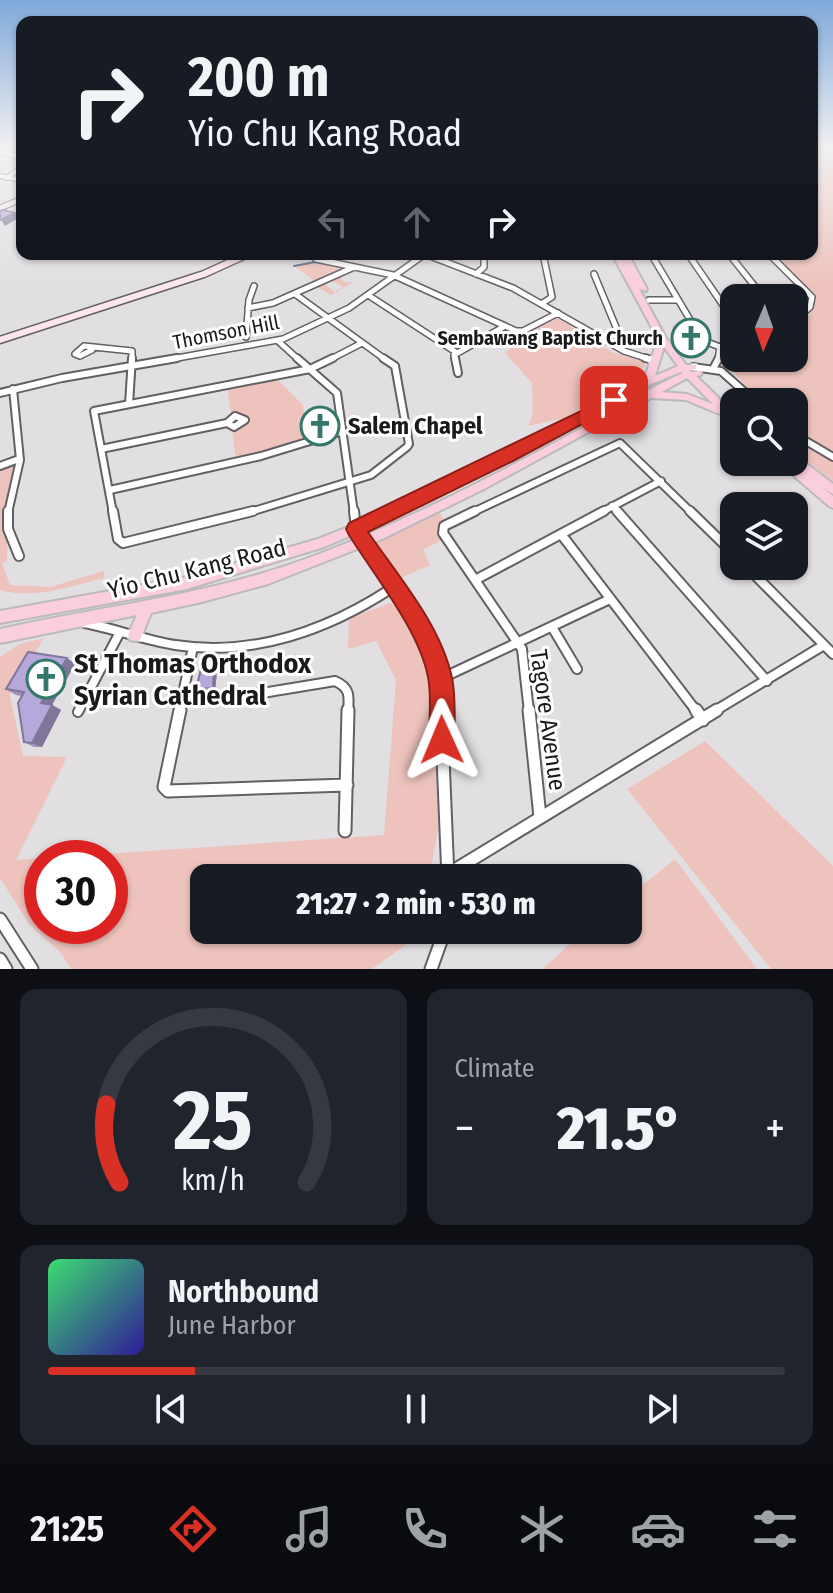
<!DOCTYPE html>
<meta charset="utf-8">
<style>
:root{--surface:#171b24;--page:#20242c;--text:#f1f3f6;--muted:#9ea1a6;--line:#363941;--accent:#d93025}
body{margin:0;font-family:"Fira Sans Condensed",sans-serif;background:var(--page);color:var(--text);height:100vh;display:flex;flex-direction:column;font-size:30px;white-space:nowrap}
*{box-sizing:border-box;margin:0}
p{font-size:26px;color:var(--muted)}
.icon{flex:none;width:44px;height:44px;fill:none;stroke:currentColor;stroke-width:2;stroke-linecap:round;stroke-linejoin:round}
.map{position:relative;height:969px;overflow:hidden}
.side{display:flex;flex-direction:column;gap:20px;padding:20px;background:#0d0f14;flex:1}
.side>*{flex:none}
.hud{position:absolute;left:16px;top:16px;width:802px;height:244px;border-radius:16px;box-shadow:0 2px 6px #0004;background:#171b24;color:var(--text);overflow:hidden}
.needle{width:52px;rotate:182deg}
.tools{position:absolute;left:720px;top:284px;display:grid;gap:16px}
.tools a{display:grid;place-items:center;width:88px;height:88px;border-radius:16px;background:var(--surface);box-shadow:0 2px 6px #0004;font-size:40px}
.speed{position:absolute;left:24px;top:840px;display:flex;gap:16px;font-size:40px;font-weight:700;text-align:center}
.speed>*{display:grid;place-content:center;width:104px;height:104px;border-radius:50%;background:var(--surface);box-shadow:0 2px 6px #0004;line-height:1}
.speed .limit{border:12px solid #d22;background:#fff;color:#111}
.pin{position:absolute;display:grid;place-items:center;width:68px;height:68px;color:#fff;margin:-34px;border-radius:16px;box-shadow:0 4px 12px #0006}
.me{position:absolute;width:88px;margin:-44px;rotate:359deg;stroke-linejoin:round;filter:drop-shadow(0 0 6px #0008)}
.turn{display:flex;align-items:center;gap:28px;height:168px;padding:0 40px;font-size:36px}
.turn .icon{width:104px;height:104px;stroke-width:2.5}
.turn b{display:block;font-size:56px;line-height:68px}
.lanes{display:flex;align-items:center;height:76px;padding:0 40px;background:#0003;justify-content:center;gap:40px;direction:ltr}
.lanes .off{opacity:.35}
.big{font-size:60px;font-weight:800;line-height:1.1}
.side .widget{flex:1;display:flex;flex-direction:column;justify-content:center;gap:12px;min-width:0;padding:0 28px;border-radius:16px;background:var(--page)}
.side .dial{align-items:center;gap:0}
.dial svg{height:208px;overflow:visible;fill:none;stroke:var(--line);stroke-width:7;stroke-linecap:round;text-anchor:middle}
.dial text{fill:var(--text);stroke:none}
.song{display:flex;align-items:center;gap:24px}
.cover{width:96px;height:96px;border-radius:12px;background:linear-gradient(135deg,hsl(140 70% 55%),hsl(250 70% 35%))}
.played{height:8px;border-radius:4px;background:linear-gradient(90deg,var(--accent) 20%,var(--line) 20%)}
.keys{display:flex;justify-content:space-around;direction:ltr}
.heat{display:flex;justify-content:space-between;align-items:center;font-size:44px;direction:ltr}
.side .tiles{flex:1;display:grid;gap:20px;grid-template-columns:1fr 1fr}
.widget:last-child{grid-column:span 2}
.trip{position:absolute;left:190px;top:864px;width:452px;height:80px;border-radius:16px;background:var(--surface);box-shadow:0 2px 6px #0004;font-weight:800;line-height:80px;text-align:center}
.dock{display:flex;height:128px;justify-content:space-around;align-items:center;background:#090b0e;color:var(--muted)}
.dock .icon{width:56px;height:56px}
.dock .active{color:var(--accent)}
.dock b{font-size:36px;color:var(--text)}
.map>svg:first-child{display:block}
.green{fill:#eec3bd;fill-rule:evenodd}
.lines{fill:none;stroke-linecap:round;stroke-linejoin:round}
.stream{stroke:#647092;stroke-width:2}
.minor-far4-casing{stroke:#626062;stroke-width:6}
.minor-far3-casing{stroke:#626062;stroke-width:8}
.minor-far2-casing{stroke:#626062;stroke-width:10}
.minor-far1-casing{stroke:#626062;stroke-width:12}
.minor-casing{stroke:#626062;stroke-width:15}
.secondary-far1-casing{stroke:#626062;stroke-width:7}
.secondary-casing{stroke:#626062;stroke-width:9}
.primary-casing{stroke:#bababa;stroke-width:4}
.minor-far4{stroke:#fff;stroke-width:4}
.minor-far3{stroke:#fff;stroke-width:5}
.minor-far2{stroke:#fff;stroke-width:6}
.minor-far1{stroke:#fff;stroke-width:8}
.minor{stroke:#fff;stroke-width:11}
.secondary-far1{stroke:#fde6ee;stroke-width:5}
.secondary{stroke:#fde6ee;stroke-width:6}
.primary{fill:#fbcedd;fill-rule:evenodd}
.wall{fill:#9d90bd}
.shaded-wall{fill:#80769a}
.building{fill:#b7a8dc;stroke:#80769a;stroke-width:2}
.route{fill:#d93025;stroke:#8d1f18;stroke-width:2}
.labels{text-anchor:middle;stroke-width:6;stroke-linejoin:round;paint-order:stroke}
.far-street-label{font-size:20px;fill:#1a1a1a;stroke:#fff}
.far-poi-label{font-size:20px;font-weight:bold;fill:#1a1a1a;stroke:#fff;text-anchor:end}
.poi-label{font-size:24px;font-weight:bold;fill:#1a1a1a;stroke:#fff;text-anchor:start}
.street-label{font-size:24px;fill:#1a1a1a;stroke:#fff}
.near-poi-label{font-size:28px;font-weight:bold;fill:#1a1a1a;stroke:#fff;text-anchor:start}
</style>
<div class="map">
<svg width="833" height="969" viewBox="0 0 833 969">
<rect width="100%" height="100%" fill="#e2dfe2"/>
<!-- green -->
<path class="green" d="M812,148h21v307l-39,-25v-28h-33l-28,-30 -14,-7 3,-19 8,6 4,-5v11h60v-30h4l-4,-2 17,-13 6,-17 -45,-42h40z
M319,261l28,7 -6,11 5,4 9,-2 -24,14 -15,-9 7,-4 11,10 9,-5 -17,-9 -10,4 -22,-16z
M557,318l57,35 30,8 2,5 -81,52 -37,8 5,-13 -1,-30 -27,-30 20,-18z
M274,376l29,29 4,35 -71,20 -4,-30 12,-5 3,-6 -5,-5 -11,1 -4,-30z
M794,437l39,24v20l-39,-30z
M20,460l-12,52 -1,49 -5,2 8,22 40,2 54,-16v7c-33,8 -70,22 -104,12v-124z
M439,512l4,6 -4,15 3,7 -19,10 7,15 -33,15 -25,-38z
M391,603l12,10 29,60 6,157 -9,48h-225v52h210l-4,12 -38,27h-301l-11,-17 -31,-28 -29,-46v-221l20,-13 24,-6 -34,57 13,61 44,1 -51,103 368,-25 12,-155 -20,-39 -28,8 1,-31zM42,858h68v68h-68z
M705,741l128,125v103h-62l-144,-180z
M675,859l82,110h-215l44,-39h42v-33z"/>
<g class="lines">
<!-- stream -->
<path class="stream" d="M294,266l21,-4 11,2"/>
<!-- minor-far4 casing -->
<g class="minor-far4-casing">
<path id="minor-far4" d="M0,152l22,6
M0,176l22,4
M7,178l15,-12"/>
</g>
<!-- minor-far3 casing -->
<g class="minor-far3-casing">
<path id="minor-far3" d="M651,254l51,86 18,7
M688,254l46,67
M729,254l35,44
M769,254l43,43 -2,10 -16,14
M316,259l77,16 123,56h7l35,-18
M476,274l8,-7v-13
M594,274l24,58 -13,9
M295,294l91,66
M368,295l89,58
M649,300h29
M541,304l11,-7 -9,-43
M248,308l25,-5 79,-35
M246,337l3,-37 5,-14
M278,341l21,19
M92,350l-12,6 -5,-2 9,-8 48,5v9
M166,360l117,-21 66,-31 76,-54 88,34 111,63 28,9
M329,360l33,-17
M455,360l-1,-5 51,-29
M718,360l2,-13 14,-9"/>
</g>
<!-- minor-far2 casing -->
<g class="minor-far2-casing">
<path id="minor-far2" d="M297,358l40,35 17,120
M455,358l3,15
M645,358l11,3
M693,367l28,4 35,31
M714,367l5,-9
M0,393l62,-15 115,-20
M129,404l3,-46
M235,416l10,4 -11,7 -7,-4z
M794,434l39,23
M101,449l126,-26
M0,466l19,-7
M110,490l151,-34 82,-25
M612,506l7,7
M8,513l12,-53 -7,-71
M113,513l-19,-102 216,-42 23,-11
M247,513l124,-38 36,-28 2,-3 -14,-78 -12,-8
M471,513l149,-70 72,70
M600,513l61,-32"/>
</g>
<!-- minor-far1 casing -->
<g class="minor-far1-casing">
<path id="minor-far1" d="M8,511v18l11,27
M113,511l5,28 5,4 130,-32
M354,511l2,18 60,92 24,58 1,33
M475,511l-31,15 -1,7 79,116 7,63
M617,511l150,170
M690,511l44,43
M561,534l136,178
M746,566l87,88
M477,579l127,-68
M85,623c30,6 60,17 90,22 78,12 153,-15 217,-57
M552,627l25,42
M440,679l170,-80
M182,700l56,-3 97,-16c16,7 14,16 13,31
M78,712l42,-80
M179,712l14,-65
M713,712l111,-67"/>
</g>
<!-- minor casing -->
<g class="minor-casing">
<path id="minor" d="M180,710l-16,77 4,4 179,-6
M441,710l7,168
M529,710l11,107
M696,710l7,10
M345,831l3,-121
M448,874l269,-164
M0,919l32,50
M0,959l6,10
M431,969l14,-39"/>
</g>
<!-- secondary-far1 casing -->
<g class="secondary-far1-casing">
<path id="secondary-far1" d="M0,208l22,-9"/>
</g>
<!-- secondary casing -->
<g class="secondary-casing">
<path id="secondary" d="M0,340l204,-66 44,-20"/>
</g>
<!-- primary casing -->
<g class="primary-casing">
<path id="primary" d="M612,254h8l46,84 20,27h10v4l-6,1 1,2 10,-1v4l-5,1 38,37v9l-11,-8 -6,-1 -31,-13 -35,-2 -167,91 -104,51 -112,44 -66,18 -51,11 -11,27 -5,1 -5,-1 -2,-5 9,-20 -137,28v-14c109,-24 213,-34 319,-75 87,-33 170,-76 252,-120 37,-20 73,-44 112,-61l-2,-1 -30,12 -140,76 -128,62 -59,25 -137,42 -187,34v-12l187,-34 131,-38 57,-23 128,-62 141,-74 14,-41zM664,347l14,19 -23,10zM687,378l26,26 -26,-10 -25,-2z
M620,254h8l19,35 -1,2 -7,-2z
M794,454l39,30v10l-10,-6 10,8v12l-4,-2 -48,-41 -1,-3h14z"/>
</g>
<!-- minor-far4 -->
<use href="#minor-far4" class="minor-far4"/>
<!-- minor-far3 -->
<use href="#minor-far3" class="minor-far3"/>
<!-- minor-far2 -->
<use href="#minor-far2" class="minor-far2"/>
<!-- minor-far1 -->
<use href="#minor-far1" class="minor-far1"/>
<!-- minor -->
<use href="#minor" class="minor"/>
<!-- secondary-far1 -->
<use href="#secondary-far1" class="secondary-far1"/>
<!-- secondary -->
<use href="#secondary" class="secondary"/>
<!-- primary -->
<use href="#primary" class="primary"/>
</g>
<!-- wall -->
<path class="wall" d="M13,148h9v4l-8,-2z
M67,658l8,6 -23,41 9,5 -19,37h-8l-10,-5 -2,-46 -6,-1 -10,-6z
M217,671l-2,20 -16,1 -3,-3z"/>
<!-- shaded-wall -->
<path class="shaded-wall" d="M15,213l3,5 -13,8 -4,-6z
M67,658l8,6 -23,41 9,5 -19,37 -10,-4 9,-40z
M214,668l3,3 -2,20 -2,-3z"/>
<!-- building -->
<path class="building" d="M3,210l12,3 -15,7v-9z
M28,652l39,6 -26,45 11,2 -20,38 -8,-1 -6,-39 6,-11 -18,-3z
M214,668l-1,20 -17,1 5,-20z"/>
<!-- sky -->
<linearGradient id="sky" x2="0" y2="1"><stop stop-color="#7fa8da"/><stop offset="0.52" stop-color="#f2f1f2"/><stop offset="1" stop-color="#f2f1f2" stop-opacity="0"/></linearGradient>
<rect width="833" height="284" fill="url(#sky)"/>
<!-- route -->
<path class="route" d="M614,395l6,1v8l-107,57 -145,71c30,44 73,93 84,146 4,19 2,42 3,62l-4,9 -9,4 -9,-4 -4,-9c0,-20 3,-43 -1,-63 -9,-47 -54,-102 -79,-142l-3,-6 3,-6z"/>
<!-- icons -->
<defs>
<g id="church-ring" transform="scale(2)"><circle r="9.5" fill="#fff" stroke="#35786b" stroke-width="1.5"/><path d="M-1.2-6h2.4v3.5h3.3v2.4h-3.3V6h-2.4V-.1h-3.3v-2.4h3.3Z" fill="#35786b"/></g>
</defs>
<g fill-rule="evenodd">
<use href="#church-ring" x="691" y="338"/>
<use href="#church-ring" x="320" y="426"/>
<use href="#church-ring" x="46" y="679"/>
</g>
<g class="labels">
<!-- far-street labels -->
<g class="far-street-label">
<text transform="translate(226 332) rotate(-11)" y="7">Thomson Hill</text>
</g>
<!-- far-poi labels -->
<g class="far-poi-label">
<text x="663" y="345">Sembawang Baptist Church</text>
</g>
<!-- poi labels -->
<g class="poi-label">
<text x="348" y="434">Salem Chapel</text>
</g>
<!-- street labels -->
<g class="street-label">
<text transform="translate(197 569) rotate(-14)" y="8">Yio Chu Kang Road</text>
<text transform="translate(548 720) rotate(82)" y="8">Tagore Avenue</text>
</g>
<!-- near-poi labels -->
<g class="near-poi-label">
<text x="74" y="673">St Thomas Orthodox<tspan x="74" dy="32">Syrian Cathedral</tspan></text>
</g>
</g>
</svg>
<div class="tools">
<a><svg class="needle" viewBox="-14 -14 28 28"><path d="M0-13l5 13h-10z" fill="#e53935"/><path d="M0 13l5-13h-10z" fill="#9ea1a6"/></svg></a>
<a><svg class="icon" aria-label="search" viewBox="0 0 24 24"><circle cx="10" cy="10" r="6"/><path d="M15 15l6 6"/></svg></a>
<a><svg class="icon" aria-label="layers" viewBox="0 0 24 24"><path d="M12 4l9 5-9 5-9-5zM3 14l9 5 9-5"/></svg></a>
</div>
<div class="speed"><div class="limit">30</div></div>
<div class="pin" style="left:614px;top:400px;background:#d93025"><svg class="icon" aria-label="arrive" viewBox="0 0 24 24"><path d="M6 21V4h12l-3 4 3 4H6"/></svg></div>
<svg class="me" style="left:442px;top:740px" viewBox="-20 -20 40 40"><path d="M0-17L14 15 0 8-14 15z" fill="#d93025" stroke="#fff" stroke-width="4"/></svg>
<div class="trip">21:27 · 2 min · 530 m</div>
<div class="hud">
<div class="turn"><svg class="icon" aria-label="right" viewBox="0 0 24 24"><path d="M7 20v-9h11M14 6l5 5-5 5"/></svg><div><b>200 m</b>Yio Chu Kang Road</div></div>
<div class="lanes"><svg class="icon off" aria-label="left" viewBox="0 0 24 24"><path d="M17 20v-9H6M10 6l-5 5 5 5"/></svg><svg class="icon off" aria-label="ahead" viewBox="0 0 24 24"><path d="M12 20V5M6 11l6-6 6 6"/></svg><svg class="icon" aria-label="right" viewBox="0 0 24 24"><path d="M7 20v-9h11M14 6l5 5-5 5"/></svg></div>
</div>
</div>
<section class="side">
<div class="tiles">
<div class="widget dial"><svg viewBox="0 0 100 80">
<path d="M14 69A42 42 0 1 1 86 69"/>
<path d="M14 69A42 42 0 0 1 9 39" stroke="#d93025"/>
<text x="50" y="56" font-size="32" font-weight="700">25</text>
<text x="50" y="72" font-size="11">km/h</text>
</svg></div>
<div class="widget"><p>Climate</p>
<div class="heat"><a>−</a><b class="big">21.5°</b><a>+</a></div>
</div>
<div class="widget">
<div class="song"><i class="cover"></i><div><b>Northbound</b><p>June Harbor</p></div></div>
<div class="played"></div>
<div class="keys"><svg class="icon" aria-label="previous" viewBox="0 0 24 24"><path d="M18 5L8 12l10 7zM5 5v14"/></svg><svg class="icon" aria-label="pause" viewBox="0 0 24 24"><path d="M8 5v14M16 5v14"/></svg><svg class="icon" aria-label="next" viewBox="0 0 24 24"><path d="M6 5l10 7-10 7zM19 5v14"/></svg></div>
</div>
</div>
</section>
<nav class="dock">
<b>21:25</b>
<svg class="icon active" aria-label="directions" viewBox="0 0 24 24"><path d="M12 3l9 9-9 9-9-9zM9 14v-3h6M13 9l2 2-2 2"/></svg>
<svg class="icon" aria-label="music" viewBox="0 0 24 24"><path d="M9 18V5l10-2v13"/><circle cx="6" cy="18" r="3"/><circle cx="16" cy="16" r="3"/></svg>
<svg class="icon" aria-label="phone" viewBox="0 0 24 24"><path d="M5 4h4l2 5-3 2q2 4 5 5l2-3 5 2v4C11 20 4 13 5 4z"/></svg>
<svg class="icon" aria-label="climate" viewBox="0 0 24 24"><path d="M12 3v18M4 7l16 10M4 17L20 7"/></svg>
<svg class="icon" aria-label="car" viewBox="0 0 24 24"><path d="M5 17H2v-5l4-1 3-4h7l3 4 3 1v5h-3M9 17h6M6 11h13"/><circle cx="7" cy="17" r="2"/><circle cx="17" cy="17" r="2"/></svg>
<svg class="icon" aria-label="filters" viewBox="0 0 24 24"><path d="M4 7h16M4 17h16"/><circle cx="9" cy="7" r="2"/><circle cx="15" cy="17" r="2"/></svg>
</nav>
